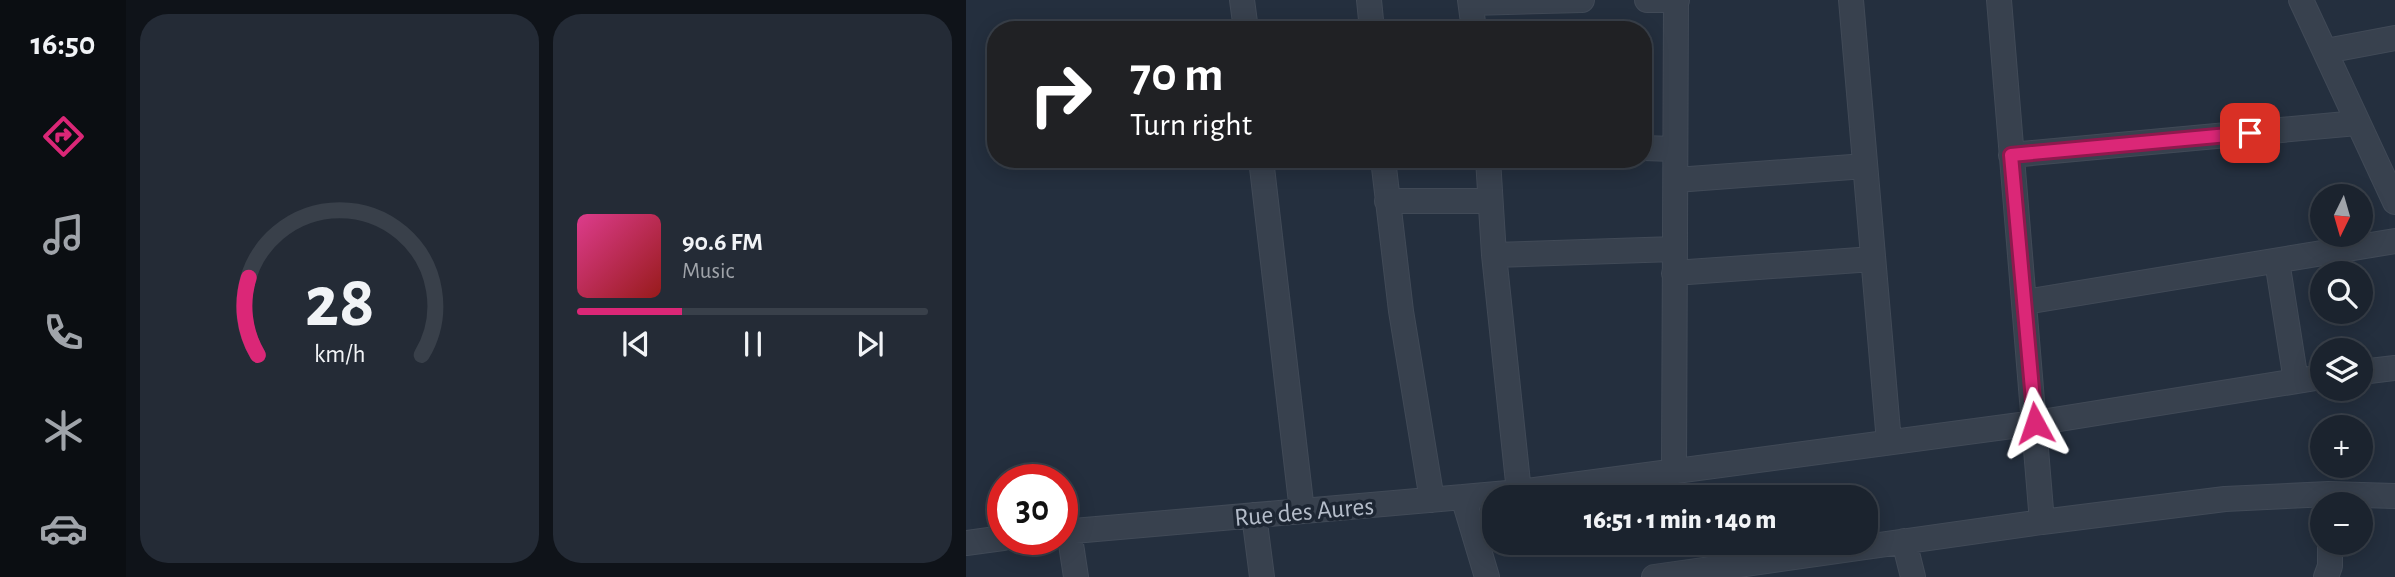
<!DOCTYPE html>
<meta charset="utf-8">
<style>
:root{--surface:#1b232e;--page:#242b36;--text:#f1f3f6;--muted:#a0a4aa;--line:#39404a;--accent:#db2777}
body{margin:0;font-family:"Alegreya Sans",sans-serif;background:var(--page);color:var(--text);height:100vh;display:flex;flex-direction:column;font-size:26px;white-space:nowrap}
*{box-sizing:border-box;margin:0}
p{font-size:23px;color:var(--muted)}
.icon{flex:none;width:38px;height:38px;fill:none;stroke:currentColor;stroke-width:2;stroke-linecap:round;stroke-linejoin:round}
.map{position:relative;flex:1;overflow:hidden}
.drawer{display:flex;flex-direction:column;gap:14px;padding:14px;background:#0f1319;width:840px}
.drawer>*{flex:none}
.hud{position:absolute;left:21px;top:21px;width:665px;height:147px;border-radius:28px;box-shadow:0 4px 18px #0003,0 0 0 2px var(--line);background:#202124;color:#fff;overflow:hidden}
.needle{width:46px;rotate:185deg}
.fabs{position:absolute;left:1344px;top:184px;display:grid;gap:14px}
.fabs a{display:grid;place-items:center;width:63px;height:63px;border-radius:50%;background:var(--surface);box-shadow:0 4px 18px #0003,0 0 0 2px var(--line);font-size:35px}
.speed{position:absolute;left:21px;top:464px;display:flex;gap:14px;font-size:35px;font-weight:700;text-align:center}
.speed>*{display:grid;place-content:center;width:91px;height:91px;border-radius:50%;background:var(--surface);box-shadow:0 4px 18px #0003,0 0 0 2px var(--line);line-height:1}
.speed .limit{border:10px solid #d22;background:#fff;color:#111}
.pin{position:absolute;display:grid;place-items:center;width:60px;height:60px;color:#fff;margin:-30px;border-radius:14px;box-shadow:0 4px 10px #0006}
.me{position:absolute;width:77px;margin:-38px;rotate:355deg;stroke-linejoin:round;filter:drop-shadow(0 0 5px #0008)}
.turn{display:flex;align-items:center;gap:24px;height:147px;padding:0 28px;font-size:32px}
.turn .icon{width:91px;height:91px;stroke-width:2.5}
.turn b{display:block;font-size:49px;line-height:60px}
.drawer .card{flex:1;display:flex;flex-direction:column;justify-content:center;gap:10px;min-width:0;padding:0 24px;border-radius:28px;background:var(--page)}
.drawer .dial{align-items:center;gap:0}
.dial svg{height:182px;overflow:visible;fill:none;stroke:var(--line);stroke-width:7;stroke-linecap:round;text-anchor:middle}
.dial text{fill:var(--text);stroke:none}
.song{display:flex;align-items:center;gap:21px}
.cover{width:84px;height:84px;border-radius:10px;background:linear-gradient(135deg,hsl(330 70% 55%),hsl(0 70% 35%))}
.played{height:7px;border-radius:4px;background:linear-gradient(90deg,var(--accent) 30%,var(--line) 30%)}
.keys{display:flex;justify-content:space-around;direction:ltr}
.drawer .tiles{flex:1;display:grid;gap:14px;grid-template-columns:repeat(2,1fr)}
.trip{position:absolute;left:516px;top:485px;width:396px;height:70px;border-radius:28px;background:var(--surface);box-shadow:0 4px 18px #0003,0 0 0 2px var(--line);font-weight:800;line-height:70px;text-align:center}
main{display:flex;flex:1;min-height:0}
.dock{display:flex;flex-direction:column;width:126px;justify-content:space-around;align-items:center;background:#0b0e12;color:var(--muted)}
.dock .icon{width:49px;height:49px}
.dock .selected{color:var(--accent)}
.dock b{font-size:32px;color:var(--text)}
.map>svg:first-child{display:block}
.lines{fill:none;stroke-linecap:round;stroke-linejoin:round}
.minor-casing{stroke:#414a57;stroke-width:26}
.minor{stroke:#38414e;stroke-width:24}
.route-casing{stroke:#8e194d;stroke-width:18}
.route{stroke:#db2777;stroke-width:12}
.labels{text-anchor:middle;stroke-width:7;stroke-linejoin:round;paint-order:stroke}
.street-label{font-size:26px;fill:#b4bcc9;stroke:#1d2633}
</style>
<main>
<nav class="dock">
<b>16:50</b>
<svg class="icon selected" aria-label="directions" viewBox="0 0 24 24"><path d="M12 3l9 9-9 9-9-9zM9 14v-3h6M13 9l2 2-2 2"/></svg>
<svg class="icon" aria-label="music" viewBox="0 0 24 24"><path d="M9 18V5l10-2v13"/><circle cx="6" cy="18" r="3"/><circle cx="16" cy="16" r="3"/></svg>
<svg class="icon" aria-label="phone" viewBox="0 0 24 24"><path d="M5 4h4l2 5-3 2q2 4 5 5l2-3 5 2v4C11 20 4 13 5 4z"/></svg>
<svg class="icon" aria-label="climate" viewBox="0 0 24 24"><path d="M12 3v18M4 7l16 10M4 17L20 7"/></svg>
<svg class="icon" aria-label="car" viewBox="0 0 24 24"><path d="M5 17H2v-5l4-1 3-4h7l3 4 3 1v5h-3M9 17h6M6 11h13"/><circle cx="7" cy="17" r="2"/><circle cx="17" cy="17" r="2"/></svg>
</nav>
<section class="drawer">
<div class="tiles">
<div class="card dial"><svg viewBox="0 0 100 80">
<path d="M14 69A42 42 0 1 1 86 69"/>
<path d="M14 69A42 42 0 0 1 10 35" stroke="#db2777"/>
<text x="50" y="56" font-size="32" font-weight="700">28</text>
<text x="50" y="72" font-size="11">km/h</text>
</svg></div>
<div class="card">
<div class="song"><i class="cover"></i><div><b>90.6 FM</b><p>Music</p></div></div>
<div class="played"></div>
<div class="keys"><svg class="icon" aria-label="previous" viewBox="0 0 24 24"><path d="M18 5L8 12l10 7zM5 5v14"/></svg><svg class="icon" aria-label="pause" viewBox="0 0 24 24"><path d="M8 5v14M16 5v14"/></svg><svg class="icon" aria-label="next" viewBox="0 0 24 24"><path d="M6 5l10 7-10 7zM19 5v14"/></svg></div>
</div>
</div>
</section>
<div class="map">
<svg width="1429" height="577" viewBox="0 0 1429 577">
<rect width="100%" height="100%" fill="#242f3e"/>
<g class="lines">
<!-- minor casing -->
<g class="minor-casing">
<path id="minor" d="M276,0l4,30
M403,0l3,30
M504,0l4,30
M681,0h30
M885,0l38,442
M1335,0l94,202
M505,3l111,-3
M1360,51l69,-13
M677,148l31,1
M1045,155l346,-32
M295,159l41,352
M417,159l18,152 31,189
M522,159l6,96 25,237
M710,180l189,-14
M421,201h103
M528,255l181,-6
M1311,261l19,120
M708,273l199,-14
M1059,302l370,-61
M1395,372l34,-4
M708,471l2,-471
M497,497l56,-5 516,-69 287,-46
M288,515l8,62
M1076,522l183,-23 104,-5 66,2
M103,531l7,46
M96,532l401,-35 24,80
M938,541l9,36
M0,543l37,-5
M688,577l388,-55 -43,-522
M1360,577l4,-11v-24"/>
</g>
<!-- minor -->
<use href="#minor" class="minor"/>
</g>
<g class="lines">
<!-- route casing -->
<g class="route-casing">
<path id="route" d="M1069,423l-24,-268 239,-22"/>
</g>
<!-- route -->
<use href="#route" class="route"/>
</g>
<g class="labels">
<!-- street labels -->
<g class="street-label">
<text transform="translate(338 511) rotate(-5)" y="9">Rue des Aures</text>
</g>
</g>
</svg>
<div class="fabs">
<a><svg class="needle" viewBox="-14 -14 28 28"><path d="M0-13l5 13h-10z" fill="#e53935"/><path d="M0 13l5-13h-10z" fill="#a0a4aa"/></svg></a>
<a><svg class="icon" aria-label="search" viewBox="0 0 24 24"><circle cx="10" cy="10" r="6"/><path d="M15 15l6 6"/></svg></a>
<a><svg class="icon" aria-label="layers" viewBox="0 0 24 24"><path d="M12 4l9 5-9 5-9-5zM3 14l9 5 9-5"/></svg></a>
<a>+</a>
<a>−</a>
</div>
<div class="speed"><div class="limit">30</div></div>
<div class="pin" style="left:1284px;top:133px;background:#d93025"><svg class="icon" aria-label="arrive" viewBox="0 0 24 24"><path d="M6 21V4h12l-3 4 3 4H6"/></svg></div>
<svg class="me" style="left:1069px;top:423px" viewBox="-20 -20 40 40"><path d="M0-17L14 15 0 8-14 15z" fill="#db2777" stroke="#fff" stroke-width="4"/></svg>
<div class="trip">16:51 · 1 min · 140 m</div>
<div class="hud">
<div class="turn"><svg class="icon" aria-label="right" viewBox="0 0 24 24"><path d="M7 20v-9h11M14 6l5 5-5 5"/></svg><div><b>70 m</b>Turn right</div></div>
</div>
</div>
</main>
